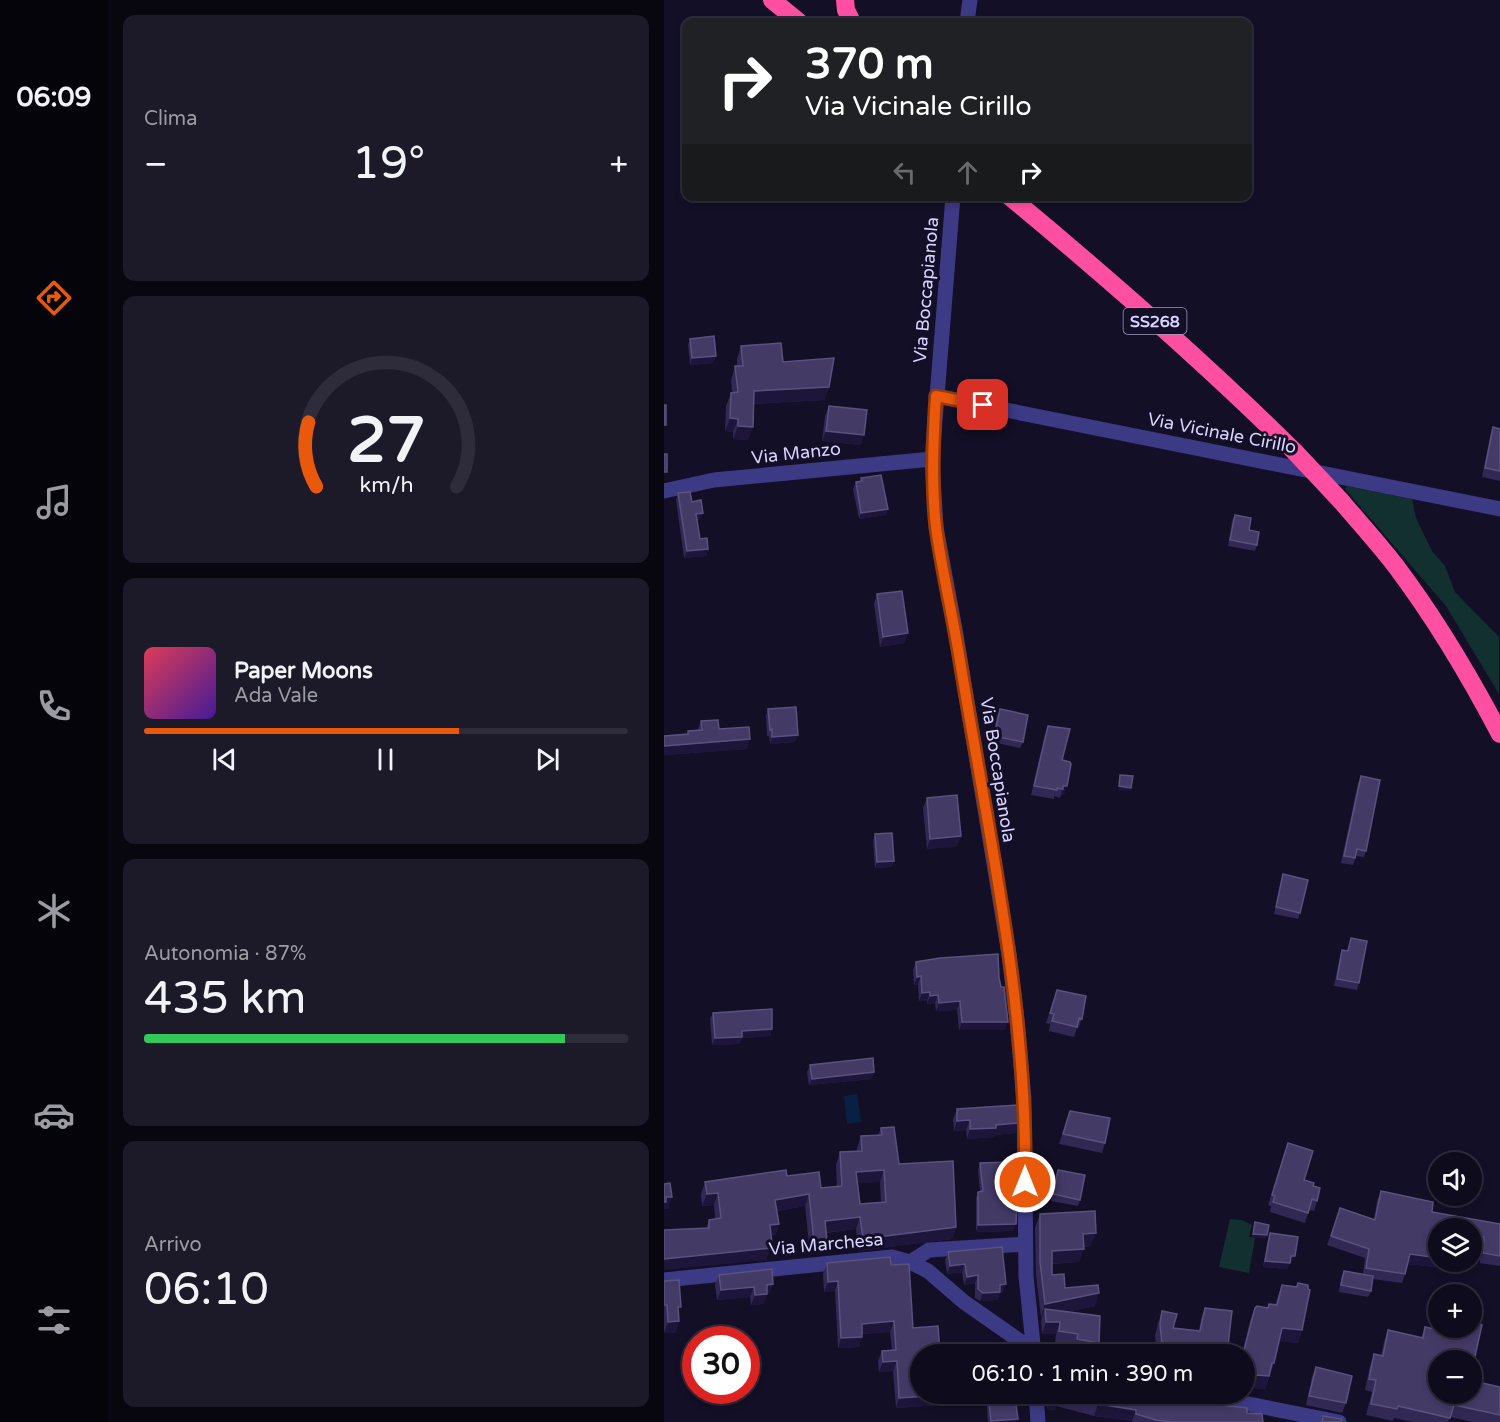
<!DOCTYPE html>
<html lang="it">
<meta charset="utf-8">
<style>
:root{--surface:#0e0b1c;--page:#1c1929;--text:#f1f3f6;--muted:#9b9ba3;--line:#2e2b3b;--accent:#ea580c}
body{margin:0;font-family:"Varela Round",sans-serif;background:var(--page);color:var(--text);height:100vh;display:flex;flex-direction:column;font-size:22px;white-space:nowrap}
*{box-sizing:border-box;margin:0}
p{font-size:20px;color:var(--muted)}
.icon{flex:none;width:33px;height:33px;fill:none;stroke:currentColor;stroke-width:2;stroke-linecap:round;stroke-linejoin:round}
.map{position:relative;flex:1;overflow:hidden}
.sheet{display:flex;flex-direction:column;gap:15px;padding:15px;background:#08060f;width:556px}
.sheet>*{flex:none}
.top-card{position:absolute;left:18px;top:18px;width:570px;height:183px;border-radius:12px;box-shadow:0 3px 9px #0003,0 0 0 2px var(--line);background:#202124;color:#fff;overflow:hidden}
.buttons{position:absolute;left:764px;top:1152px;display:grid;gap:12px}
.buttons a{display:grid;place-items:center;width:54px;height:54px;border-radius:50%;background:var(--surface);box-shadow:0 3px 9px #0003,0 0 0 2px var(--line);font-size:30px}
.speed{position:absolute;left:18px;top:1326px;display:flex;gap:12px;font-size:30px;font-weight:700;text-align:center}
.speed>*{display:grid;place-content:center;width:78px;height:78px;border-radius:50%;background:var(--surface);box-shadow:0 3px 9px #0003,0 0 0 2px var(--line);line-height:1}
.speed .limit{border:9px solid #d22;background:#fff;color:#111}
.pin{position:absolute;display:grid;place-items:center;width:51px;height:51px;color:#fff;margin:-26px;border-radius:12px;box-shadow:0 3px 9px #0006}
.me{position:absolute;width:66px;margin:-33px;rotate:0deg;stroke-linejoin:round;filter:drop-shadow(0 0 4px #0008)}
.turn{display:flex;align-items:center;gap:21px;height:126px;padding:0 24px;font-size:27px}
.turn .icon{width:78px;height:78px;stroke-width:2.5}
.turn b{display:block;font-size:42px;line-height:51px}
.lanes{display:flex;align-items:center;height:57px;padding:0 24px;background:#0003;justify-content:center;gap:30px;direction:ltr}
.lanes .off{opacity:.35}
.big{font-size:45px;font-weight:600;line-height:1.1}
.sheet .card{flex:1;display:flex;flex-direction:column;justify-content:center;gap:9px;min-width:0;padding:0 21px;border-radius:12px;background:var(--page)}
.sheet .dial{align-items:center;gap:0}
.dial svg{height:156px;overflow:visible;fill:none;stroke:var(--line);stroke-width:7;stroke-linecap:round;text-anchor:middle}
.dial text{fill:var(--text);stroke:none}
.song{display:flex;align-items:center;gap:18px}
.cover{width:72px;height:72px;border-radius:9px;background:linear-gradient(135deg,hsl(350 70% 55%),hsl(260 70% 35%))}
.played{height:6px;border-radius:3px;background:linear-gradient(90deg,var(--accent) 65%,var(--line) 65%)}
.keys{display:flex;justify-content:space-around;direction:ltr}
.heat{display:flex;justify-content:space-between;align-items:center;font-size:33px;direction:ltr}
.charge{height:9px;border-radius:4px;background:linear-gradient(90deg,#34c759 87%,var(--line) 0)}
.trip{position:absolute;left:246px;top:1344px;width:345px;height:60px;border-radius:30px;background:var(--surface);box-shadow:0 3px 9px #0003,0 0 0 2px var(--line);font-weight:600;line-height:60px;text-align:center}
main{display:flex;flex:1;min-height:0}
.menu{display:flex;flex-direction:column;width:108px;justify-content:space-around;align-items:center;background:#06040b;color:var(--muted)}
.menu .icon{width:42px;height:42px}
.menu .selected{color:var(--accent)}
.menu b{font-size:27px;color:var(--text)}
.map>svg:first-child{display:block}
.green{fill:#12302f}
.water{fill:#0a1f44}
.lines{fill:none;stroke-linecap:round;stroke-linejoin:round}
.minor{stroke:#3d3a85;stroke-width:15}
.highway{stroke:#ff4fa3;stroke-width:18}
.highway-bridge{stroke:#ff4fa3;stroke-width:18}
.wall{fill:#312854;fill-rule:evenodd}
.shaded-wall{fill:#1d163a}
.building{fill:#433a66;stroke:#5a527e;stroke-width:1.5;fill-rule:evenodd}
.route-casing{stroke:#983908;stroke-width:15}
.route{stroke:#ea580c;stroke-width:10}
.labels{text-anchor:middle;stroke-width:6;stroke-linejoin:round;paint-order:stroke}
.shield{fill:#130f26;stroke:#9e99be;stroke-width:1.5}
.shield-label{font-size:16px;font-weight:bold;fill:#d9d4ff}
.street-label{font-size:18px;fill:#d9d4ff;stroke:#130f26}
</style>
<main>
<nav class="menu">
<b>06:09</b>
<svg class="icon selected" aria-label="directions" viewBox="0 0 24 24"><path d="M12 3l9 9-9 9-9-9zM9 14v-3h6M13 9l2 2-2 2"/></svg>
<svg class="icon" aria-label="music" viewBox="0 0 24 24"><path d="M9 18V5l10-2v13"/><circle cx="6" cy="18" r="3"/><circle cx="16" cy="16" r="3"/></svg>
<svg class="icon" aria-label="phone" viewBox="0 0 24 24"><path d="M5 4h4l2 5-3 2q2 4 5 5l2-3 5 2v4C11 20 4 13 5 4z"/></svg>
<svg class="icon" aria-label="climate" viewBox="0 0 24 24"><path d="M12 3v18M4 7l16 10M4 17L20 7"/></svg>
<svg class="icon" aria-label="car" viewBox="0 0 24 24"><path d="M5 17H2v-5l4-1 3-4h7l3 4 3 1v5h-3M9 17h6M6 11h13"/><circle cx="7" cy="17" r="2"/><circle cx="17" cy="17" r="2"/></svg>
<svg class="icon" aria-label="filters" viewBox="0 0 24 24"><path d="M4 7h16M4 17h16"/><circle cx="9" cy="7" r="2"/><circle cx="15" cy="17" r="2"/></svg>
</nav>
<section class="sheet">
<div class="card"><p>Clima</p>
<div class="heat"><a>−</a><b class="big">19°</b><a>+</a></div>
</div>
<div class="card dial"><svg viewBox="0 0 100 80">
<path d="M14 69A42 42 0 1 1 86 69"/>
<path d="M14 69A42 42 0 0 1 10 36" stroke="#ea580c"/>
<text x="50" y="56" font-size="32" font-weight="700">27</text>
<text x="50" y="72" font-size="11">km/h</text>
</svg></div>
<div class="card">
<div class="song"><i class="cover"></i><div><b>Paper Moons</b><p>Ada Vale</p></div></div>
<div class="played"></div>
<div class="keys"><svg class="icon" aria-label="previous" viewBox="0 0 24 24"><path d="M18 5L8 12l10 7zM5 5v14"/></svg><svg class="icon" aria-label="pause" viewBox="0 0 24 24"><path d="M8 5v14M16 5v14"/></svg><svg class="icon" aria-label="next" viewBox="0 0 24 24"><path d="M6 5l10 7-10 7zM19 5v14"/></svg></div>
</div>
<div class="card"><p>Autonomia · 87%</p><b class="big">435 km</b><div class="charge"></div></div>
<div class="card"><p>Arrivo</p><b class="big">06:10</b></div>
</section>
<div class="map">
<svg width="836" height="1422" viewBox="0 0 836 1422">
<rect width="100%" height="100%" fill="#130f26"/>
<!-- green -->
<path class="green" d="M683,486l65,13 4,19 16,33 13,15 10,26 44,45v57l-53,-88 -101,-117z
M566,1219l12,1 10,5 -3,12 6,1 -6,35 -30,-6z"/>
<!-- water -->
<path class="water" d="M193,1094l4,28 -14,2 -3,-28z"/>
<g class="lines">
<!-- minor -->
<path class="minor" d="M303,22l3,-22
M289,196l-21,263 4,68 19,102 54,325 8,66 7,79 2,177 8,78
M272,396l564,113
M0,491l50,-11 218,-21
M246,1262l19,-12 96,-6
M0,1280l228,-23 18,5 18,9 36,31 73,51
M372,1394l2,28
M534,1394l141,28"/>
<!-- highway -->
<path class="highway" d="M108,0l27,22
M181,0l1,10 6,12
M345,196c99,82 195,166 286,256
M677,501c18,21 37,42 54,64 40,53 74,110 105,169"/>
<!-- highway-bridge -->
<path class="highway-bridge" d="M631,452l46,49"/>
</g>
<!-- wall -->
<path class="wall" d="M26,339l26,17 -3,7 -23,2 -2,-20z
M77,346l42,16 46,25 -5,13 -71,4 -5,36 -15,-1v-7l-8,-1 1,-25 5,-13 1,-1 -1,-12 4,-14h2v-7z
M165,406l32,39 -39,-4 3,-25z
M829,427l7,2v52l-18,-4 8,-40z
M197,478l27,31 -3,6 -26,4 -6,-30 3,-7 4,-1z
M14,493l14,9 11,11 -3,6 -3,1 3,19 8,10 -2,7 -22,2 -8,-58z
M571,515l14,15 8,15 -2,6 -27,-5 4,-25z
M213,594l31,39 -4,10 -24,4 -6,-43z
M104,709l27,33 -25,2 -1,-8h-2l-1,-20z
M336,709l23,33 -3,6 -28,-6 5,-26z
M37,721l18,8 28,20 -83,6v-19l23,-2 1,-3h9z
M384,726l14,34 2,35h-3l-1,3 -6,-2v3l-23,-4 14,-61z
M697,776l5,75 -2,6 -8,-1 -3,9 -12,-2 17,-80z
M263,798l34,38 -4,10 -30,3 -4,-41z
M211,834l19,27 -3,6 -16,1 -2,-27z
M619,874l17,39 -2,6 -24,-5 7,-33z
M687,938l8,45 -2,7 -23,-4 6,-30 2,-6 5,1z
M252,962l83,16 6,52h-46l-2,-20 -21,1 -1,-8 -8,1v-3h-8l-1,-17 -4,1 -1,-15z
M393,990l25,29 -4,10 -1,-1 -3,9 -25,-6 1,-7 -4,-1z
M49,1013l59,16 -2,7 -28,2 -3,6 -27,1 -2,-26z
M146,1065l62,14 -63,6 -2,-13z
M293,1109l61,14 -3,10 -21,2 -1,2 -26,2 -1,-9 -12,1 -1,-12z
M406,1111l35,32 -3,10 -43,-9z
M217,1128l18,36 57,63 -4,12 -94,12 -2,-22 -30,4 -3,19 -13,2 -5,-48 -28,5 2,13 -4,12h-4l1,8 -6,16 -60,-32 3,-8 6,-1 -1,-14 -12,1 -1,-12 4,-12 82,-6 34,12 16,-1 -1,-22 4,-13 17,-1v-3l4,-12 17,-1zM216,1182l1,21 -21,1 -2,-21z
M620,1153l20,27 9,6 4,15 -3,10 -5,-1 -4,13 -35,-11 1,-6 -3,-1z
M316,1163l30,36 3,32 -37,1v-34l2,-6h2l-2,-22z
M394,1170l22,30 -2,6 -27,-5 4,-24z
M717,1191l51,21 68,12v42l-20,-3v-17l-9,-2v-16h-33v31l-3,8 -27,-3 -6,19 -29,-4 -2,12 -3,6 -29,-5 2,-14 3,-7 19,4 2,-17 -38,-13 13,-37 34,11 3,-18z
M376,1214l51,32 -7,1 -5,15 -27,2v11l13,13 30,18 -28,6 32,31 -4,11 -23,-3 1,-5 -18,-3 1,-9h-14l-1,-13 1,-4h-1l-5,-42 -1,-47z
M606,1233l22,30h-2l-3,6 -24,-2 5,-28z
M284,1252l55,41h-3l-3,7 -17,1 -5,-3v-15l-11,2 -2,-13 -15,2 -2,-14z
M163,1263l64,2 22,63 30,67 -4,10 -43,3 -3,-37 -14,1 -1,-11 4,-10 10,-1 -2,-18 -28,2 -3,13 -21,1 -3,-57 -11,1 -1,-18z
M55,1275l54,9 -4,10h-2l-4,10 -12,1 -1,-8 -33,3 -2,-15z
M0,1281l15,32v8l-4,12h-11z
M634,1283l4,47 -4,13 -19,-2 -5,22 -9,26 -13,-1 -2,6 -6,-1v-39h-2l8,-33 5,-13h12l8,-3 7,-20 14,2z
M541,1308l22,46h-70l-2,-18 3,-13 4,-12 11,17 26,3 2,-12z
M761,1327l17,4 1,-3h28l2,37 5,17 22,5v35h-28l-22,-5 -2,5h-35l-19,-4 -1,3 -27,-6 6,-23 -7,-2 5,-24 4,-12 7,1 3,-13 4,-12 33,8z
M652,1367l30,36 -4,10 -36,-8 6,-28z
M314,1394h30l1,10 9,15 -1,3h-29l-2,-24 -8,1z
M382,1394h125l30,5 2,-5 18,11 26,8 16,9h-131v-1l-38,-5 -38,-10 -1,4 -8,-1z"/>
<!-- shaded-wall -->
<path class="shaded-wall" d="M52,356l-3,7 -23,2 2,-7z
M165,387l-5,13 -75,4 5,-13z
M66,418l8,1 -5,13 -8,-1z
M74,426l15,1 -5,13 -15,-1z
M162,431l38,4 -3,10 -39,-4z
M224,509l-3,6 -26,4 2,-6z
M39,513l-3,6 -6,1 2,-6z
M44,549l-2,7 -22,2 3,-7z
M244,633l-4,10 -24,4 3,-10z
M134,735l-3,7 -25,2 2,-7z
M86,739l-3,10 -83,6v-9z
M399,786h4l-3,9h-3z
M455,786l12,2 -1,3 -12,-1z
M297,836l-4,10 -30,3 3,-10z
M230,861l-3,6 -16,1 2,-6z
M257,976l-3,8 -4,1 3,-8z
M266,992l-3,9h-8l3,-8z
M274,995l-3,8 -8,1 3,-8z
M296,1001l-3,9 -21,1 3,-8z
M298,1022h46l-3,8h-46z
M108,1029l-2,7 -28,2 -3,6 -27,1 3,-7 27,-7z
M210,1072l-2,7 -63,6 3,-6z
M306,1120l-4,10 -12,1 3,-10z
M354,1123l-3,10 -21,2 -1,2 -26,2 3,-10 26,-4z
M220,1170l-4,12 -28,2 4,-12z
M54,1193l-4,12 -12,1 5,-12z
M145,1194l-4,12 -34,6 4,-12z
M2,1197h6l-4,12h-4v-7z
M196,1217l-4,12 -36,4 5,-12z
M115,1224l-4,12 -10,1 5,-12z
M352,1224l-3,7 -37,1 2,-7z
M292,1227l-4,12 -94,12 5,-12z
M432,1233l-5,13 -13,1 5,-13z
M589,1234l14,1 -1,4 -15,-2z
M163,1240l-4,12 -13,2 4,-12z
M108,1244l-6,16 -102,10v-11z
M420,1249l-5,13 -32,2 5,-13z
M746,1254l28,4v1l-3,8 -28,-3z
M627,1256h4l-3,7h-2l-3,6 -24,-2 2,-6z
M301,1264l-3,8 -15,2 3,-8z
M314,1275l-3,8 -11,2 3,-8z
M174,1281l-3,10 -11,1 4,-10z
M109,1284l-4,10 -5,1 3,-1 -4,10 -12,1 4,-10 12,-10z
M342,1284l-3,9h-3l-3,7 -17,1 3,-8 17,-8z
M90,1287l-4,10 -33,3 4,-10z
M435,1293l-4,13 -49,10 -1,-7 -3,8h-1l4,-13z
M15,1321l-4,12h-11l4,-11z
M230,1321l-4,11 -32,2 4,-10z
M382,1322h14l-4,12h-14z
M618,1328l20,2 -4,13 -21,-2z
M198,1337l-3,10 -21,1 3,-10z
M233,1361l-4,10 -14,1 4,-10z
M592,1375l13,1 -4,13 -13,-1z
M45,1390h21l-1,4 -21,1z
M316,1394h7l-1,4 -8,1z
M279,1395l-4,10 -43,3 3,-10z
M387,1398l8,1 -4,11 -8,-1z
M434,1404l38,6 -4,11 -38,-5z
M354,1419l-1,3h-27l1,-1z"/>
<!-- building -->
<path class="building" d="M50,336l2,20 -24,2 -2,-19z
M117,343l2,19 51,-4 -5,29 -75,4 -1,36 -15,-1v-7l-8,-1 1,-25 7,-1 -3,-26h8l-2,-20z
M0,405h2v20h-2z
M165,406l38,4 -3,25 -38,-4z
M829,427l7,2v42l-15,-3z
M0,454h3v18h-3z
M217,475l7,34 -27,4 -5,-31 6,-1 -1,-3z
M26,492l2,10 9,-2 2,13 -7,1 4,25 7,-1 1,11 -21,2 -9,-58z
M571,515l16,3 -2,12 10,2 -2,13 -27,-5z
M238,591l6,42 -25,4 -6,-43z
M132,707l2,28 -26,2v-8l-2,1 -2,-21z
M336,709l28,6 -5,27 -29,-6z
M54,720l1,9 30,-2 1,12 -86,7v-10l24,-2v-3l14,-1 -1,-9z
M384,726l22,3 -8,31 8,2 1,2 -4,22h-4v3l-6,-1v2l-23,-4z
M456,775l13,1 -2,12 -12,-2z
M697,776l19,4 -14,71 -9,-2 -2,9 -11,-2z
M293,795l4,41 -31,3 -3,-41z
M228,833l2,28 -17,1 -2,-28z
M619,874l25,6 -8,33 -24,-6z
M687,938l16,3 -8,42 -22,-4 5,-29 6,1z
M334,954l1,24 2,9h3l4,35h-46l-2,-21 -21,2 -1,-8 -8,1v-4l-8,1 -1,-17 -4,1 -1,-15 24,-4z
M393,990l29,6 -4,23 -3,-1 -2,9 -25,-6 2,-7 -4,-1z
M108,1009v20l-30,2v6l-27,1 -2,-25z
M209,1058l1,14 -62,7 -2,-14z
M354,1105v18l-22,2v3l-26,1v-9l-13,1v-12z
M406,1111l40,7 -5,25 -42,-9z
M230,1127l5,37 54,-3 3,66 -93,12 -3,-22 -35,4 2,19 -13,2 -5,-48 -34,6 4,24 -9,1 2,19h-2l1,4 -107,11v-29l45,-2v-8l12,-2 -3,-25 -11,1 -2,-12 81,-12 1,6 32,-4 2,16 21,-2 -2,-34 22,-1 -1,-15 21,-1 -1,-7zM220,1170l2,32 -26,2 -4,-32z
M624,1143l25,8 -9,29 10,3 -1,3 7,2 -3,13 -5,-2 -4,14 -35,-11 2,-6 -3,-1z
M345,1162l1,37h7l-1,25 -38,1v-33l5,-1 -3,-28z
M394,1170l27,5 -5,25 -27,-6z
M6,1183l2,14h-6v5h-2v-18z
M717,1191l52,11 -1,10 68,12v32l-17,-3 1,-16 -13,-2v-7h-33v30l-28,-4 -5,20 -39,-6 3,-19 -38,-13 9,-28 35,12z
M431,1211l1,22 -13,1 1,15 -32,2v24l12,-1 1,14 33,-3 1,8 -54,11 -5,-42v-48z
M591,1222l14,3 -2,10 -14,-1z
M606,1233l28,4 -3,19h-4l-1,7 -25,-2z
M338,1247l4,37 -6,1v7l-17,1 -5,-4v-14l-11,2 -2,-13 -15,2 -2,-14z
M226,1257l1,8 18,-1 4,64 25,-2 2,28h-20v40h23v1l-44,3 -2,-37 -14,1 -1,-11 14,-1 -2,-29 -32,3v13l-21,1 -3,-57 -10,1 -1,-19z
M108,1269l1,15 -6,1v9l-12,1 -1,-8 -33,3 -2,-15z
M680,1271l29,5 -2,15 -30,-6z
M15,1280l2,27h-3l1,14 -11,1 -1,-17h-3v-24z
M634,1283l10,2v4l2,1 -8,40 -20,-2 -8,35h-2l-3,13 -13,-1 -2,6 -10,-2 4,-17 -4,-1v-7h-1l12,-46 2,-2 11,2 1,-4 8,1 5,-20 15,2z
M541,1308l27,3 -5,43h-15v-1l-22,-5 -1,6h-26l-3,-30 2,-13 15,3 -4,14 27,3z
M381,1309l55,7 -1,27 -22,-4 1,-5 -19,-3 1,-9h-14z
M807,1314l10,2 -1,8 2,1 -9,40 8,2 -3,15 22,5v28l-46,-10 -4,13 -52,-12 -1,3 -26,-5 5,-24 -7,-1 5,-25 9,2 5,-26 35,8 2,-11 19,4 1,-3h26zM774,1360h33v34h-33z
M652,1367l36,9 -6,27 -37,-7z
M324,1394h20l1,10h7l2,15 -27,2z
M387,1394h120l31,5 1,-5h3l16,3 -1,8 26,3v5l15,1 1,8h-92l-15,-2 -20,-6v-4l-38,-6 -39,-10v5l-8,-1z
M659,1416l19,3 -1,3h-19z"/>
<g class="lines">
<!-- route casing -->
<g class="route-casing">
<path id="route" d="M319,405l-47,-9c-3,43 -5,88 0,131 6,45 17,89 24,134 28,171 68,348 65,521"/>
</g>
<!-- route -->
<use href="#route" class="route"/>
</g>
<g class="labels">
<!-- shield labels -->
<rect class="shield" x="459.5" y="308" width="63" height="26" rx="4.5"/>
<g class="shield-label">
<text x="491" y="327">SS268</text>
</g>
<!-- street labels -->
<g class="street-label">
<text transform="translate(262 290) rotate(-85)" y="6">Via Boccapianola</text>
<text transform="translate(558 433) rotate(11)" y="6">Via Vicinale Cirillo</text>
<text transform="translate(132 453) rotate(-6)" y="6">Via Manzo</text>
<text transform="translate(334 770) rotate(81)" y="6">Via Boccapianola</text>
<text transform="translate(162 1244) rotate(-5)" y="6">Via Marchesa</text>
</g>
</g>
</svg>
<div class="buttons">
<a><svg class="icon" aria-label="sound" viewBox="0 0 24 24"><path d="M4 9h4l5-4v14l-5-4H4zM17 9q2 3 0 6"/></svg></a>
<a><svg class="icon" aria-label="layers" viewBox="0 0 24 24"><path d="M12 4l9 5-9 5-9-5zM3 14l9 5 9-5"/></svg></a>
<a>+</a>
<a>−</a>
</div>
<div class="speed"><div class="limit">30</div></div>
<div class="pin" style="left:319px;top:405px;background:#d93025"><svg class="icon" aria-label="arrive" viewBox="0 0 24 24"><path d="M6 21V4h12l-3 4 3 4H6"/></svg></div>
<svg class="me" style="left:361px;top:1182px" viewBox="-20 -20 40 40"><circle r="17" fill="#ea580c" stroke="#fff" stroke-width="3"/><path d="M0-11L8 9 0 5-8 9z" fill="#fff"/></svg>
<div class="trip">06:10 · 1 min · 390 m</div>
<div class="top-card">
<div class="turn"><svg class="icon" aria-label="right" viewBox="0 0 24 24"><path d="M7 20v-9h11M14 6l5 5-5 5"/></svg><div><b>370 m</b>Via Vicinale Cirillo</div></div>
<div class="lanes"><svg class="icon off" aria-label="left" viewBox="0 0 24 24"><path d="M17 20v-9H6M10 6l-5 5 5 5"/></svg><svg class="icon off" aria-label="ahead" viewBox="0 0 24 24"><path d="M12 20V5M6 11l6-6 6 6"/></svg><svg class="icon" aria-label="right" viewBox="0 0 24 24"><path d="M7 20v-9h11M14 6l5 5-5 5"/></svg></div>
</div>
</div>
</main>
